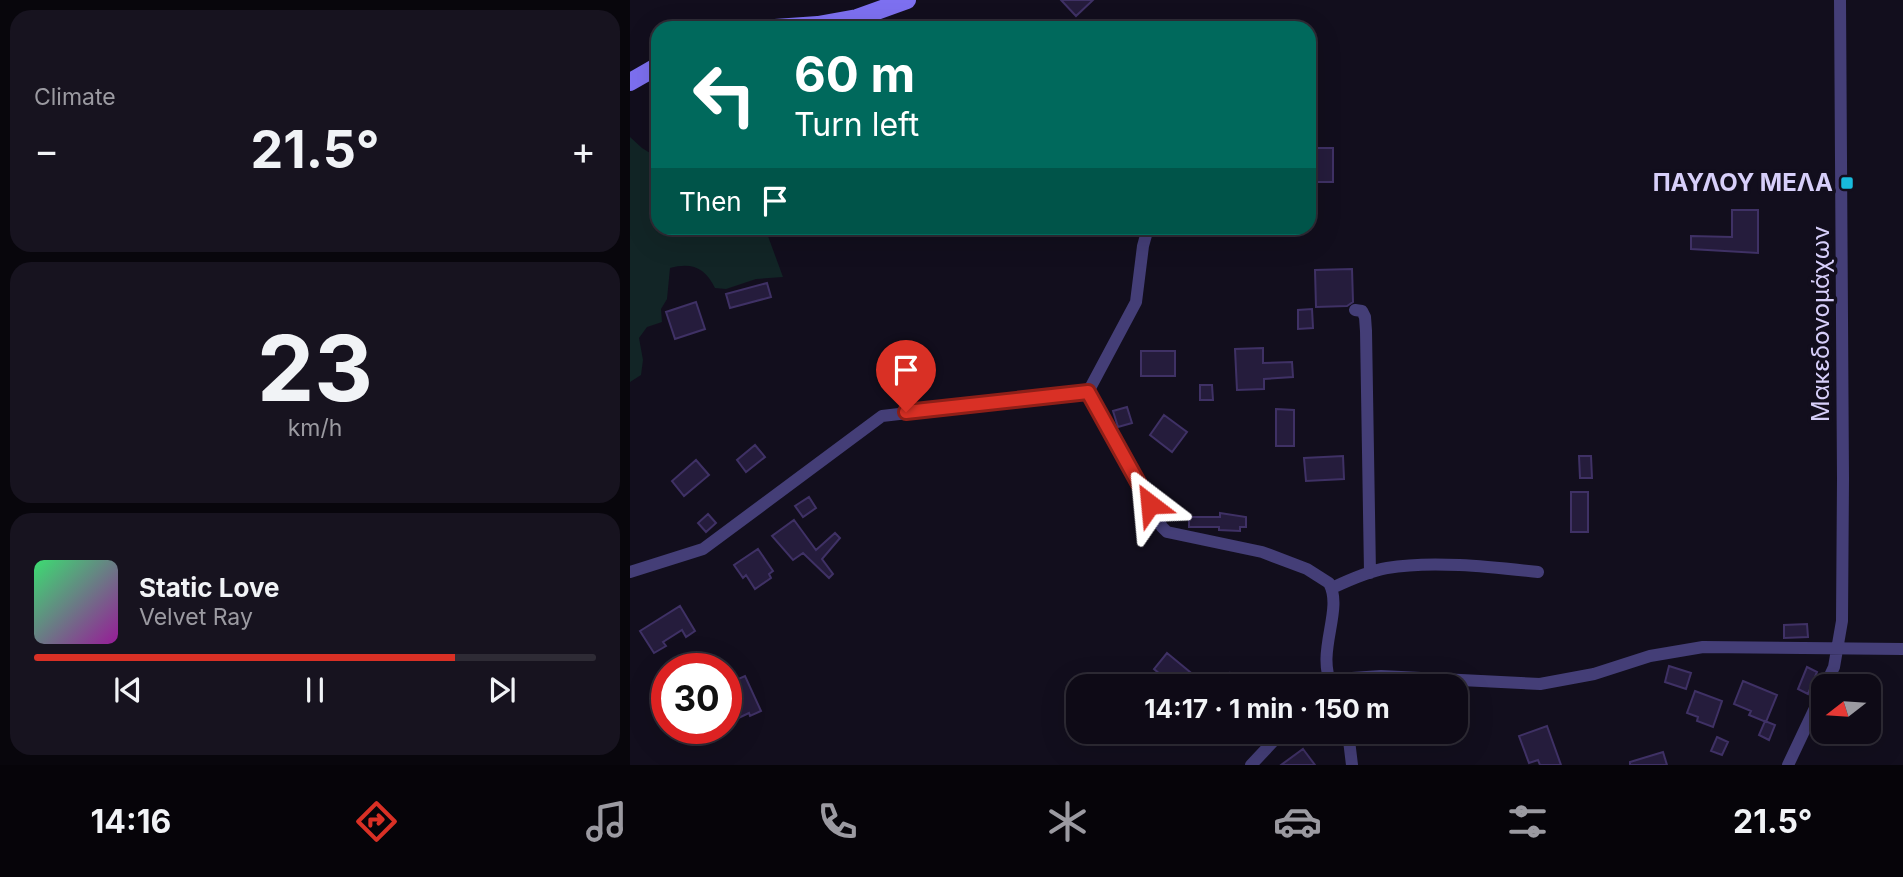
<!DOCTYPE html>
<meta charset="utf-8">
<style>
:root{--surface:#0e0a16;--page:#17131f;--text:#f1f3f6;--muted:#9b9aa1;--line:#2e2b35;--accent:#d93025}
body{margin:0;font-family:Inter,sans-serif;background:var(--page);color:var(--text);height:100vh;display:flex;flex-direction:column;font-size:26px;white-space:nowrap}
*{box-sizing:border-box;margin:0}
p{font-size:23px;color:var(--muted)}
.icon{flex:none;width:38px;height:38px;fill:none;stroke:currentColor;stroke-width:2;stroke-linecap:round;stroke-linejoin:round}
.map{position:relative;flex:1;overflow:hidden}
.sheet{display:flex;flex-direction:column;gap:10px;padding:10px;background:#08060c;width:630px}
.sheet>*{flex:none}
.guide{position:absolute;left:21px;top:21px;width:665px;height:214px;border-radius:21px;box-shadow:0 7px 28px #0002,0 0 0 2px var(--line);background:#00695c;color:#fff;overflow:hidden}
.needle{width:46px;rotate:253deg}
.tools{position:absolute;left:1181px;top:674px;display:grid;gap:14px}
.tools a{display:grid;place-items:center;width:70px;height:70px;border-radius:14px;background:var(--surface);box-shadow:0 7px 28px #0002,0 0 0 2px var(--line);font-size:35px}
.speed{position:absolute;left:21px;top:653px;display:flex;gap:14px;font-size:35px;font-weight:700;text-align:center}
.speed>*{display:grid;place-content:center;width:91px;height:91px;border-radius:50%;background:var(--surface);box-shadow:0 7px 28px #0002,0 0 0 2px var(--line);line-height:1}
.speed .limit{border:10px solid #d22;background:#fff;color:#111}
.pin{position:absolute;display:grid;place-items:center;width:60px;height:60px;color:#fff;margin:-72px -30px;border-radius:50% 50% 50% 0;rotate:-45deg;box-shadow:0 0 7px #0007}
.pin .icon{rotate:45deg}
.me{position:absolute;width:77px;margin:-38px;rotate:331deg;stroke-linejoin:round;filter:drop-shadow(0 0 5px #0008)}
.turn{display:flex;align-items:center;gap:24px;height:147px;padding:0 28px;font-size:32px}
.turn .icon{width:91px;height:91px;stroke-width:2.5}
.turn b{display:block;font-size:49px;line-height:60px}
.then{display:flex;align-items:center;height:66px;padding:0 28px;background:#0003;gap:14px;font-size:26px}
.big{font-size:52px;font-weight:700;line-height:1.1}
.sheet .tile{flex:1;display:flex;flex-direction:column;justify-content:center;gap:10px;min-width:0;padding:0 24px;border-radius:21px;background:var(--page)}
.sheet .dial{align-items:center;gap:0}
.dial b{font-size:91px;line-height:1}
.song{display:flex;align-items:center;gap:21px}
.cover{width:84px;height:84px;border-radius:10px;background:linear-gradient(135deg,hsl(140 70% 55%),hsl(300 70% 35%))}
.played{height:7px;border-radius:4px;background:linear-gradient(90deg,var(--accent) 75%,var(--line) 75%)}
.keys{display:flex;justify-content:space-around;direction:ltr}
.heat{display:flex;justify-content:space-between;align-items:center;font-size:38px;direction:ltr}
.trip{position:absolute;left:436px;top:674px;width:402px;height:70px;border-radius:21px;background:var(--surface);box-shadow:0 7px 28px #0002,0 0 0 2px var(--line);font-weight:700;line-height:70px;text-align:center}
.menu{display:flex;height:112px;justify-content:space-around;align-items:center;background:#060409;color:var(--muted)}
.menu .icon{width:49px;height:49px}
.menu .on{color:var(--accent)}
.menu b{font-size:32px;color:var(--text)}
main{display:flex;flex:1;min-height:0}
.map>svg:first-child{display:block}
.green{fill:#122526}
.building{fill:#251c3c;stroke:#3f3165;stroke-width:2}
.lines{fill:none;stroke-linecap:round;stroke-linejoin:round}
.street{stroke:#443e77;stroke-width:12}
.secondary{stroke:#7d70f0;stroke-width:18}
.route-casing{stroke:#8d1f18;stroke-width:18}
.route{stroke:#d93025;stroke-width:12}
.poi-dot{fill:#18bbdd;stroke:#120e1d;stroke-width:2.5}
.labels{text-anchor:middle;stroke-width:7;stroke-linejoin:round;paint-order:stroke}
.poi-label{font-size:24px;font-weight:bold;fill:#d7cffa;stroke:#120e1d;text-anchor:end}
.street-label{font-size:24px;fill:#d7cffa;stroke:#120e1d}
</style>
<main>
<section class="sheet">
<div class="tile"><p>Climate</p>
<div class="heat"><a>−</a><b class="big">21.5°</b><a>+</a></div>
</div>
<div class="tile dial"><b>23</b><p>km/h</p></div>
<div class="tile">
<div class="song"><i class="cover"></i><div><b>Static Love</b><p>Velvet Ray</p></div></div>
<div class="played"></div>
<div class="keys"><svg class="icon" aria-label="previous" viewBox="0 0 24 24"><path d="M18 5L8 12l10 7zM5 5v14"/></svg><svg class="icon" aria-label="pause" viewBox="0 0 24 24"><path d="M8 5v14M16 5v14"/></svg><svg class="icon" aria-label="next" viewBox="0 0 24 24"><path d="M6 5l10 7-10 7zM19 5v14"/></svg></div>
</div>
</section>
<div class="map">
<svg width="1273" height="765" viewBox="0 0 1273 765">
<rect width="100%" height="100%" fill="#120e1d"/>
<!-- green -->
<path class="green" d="M0,137l12,11 16,10v70h107l18,49 -27,2 -30,10 -11,-1c-10,-21 -24,-26 -45,-20l-3,31 -6,10 1,13 -15,5 -8,11 4,22 -2,15 -11,7z"/>
<!-- building -->
<path class="building" d="M431,0h32l-17,16z
M679,148h24v34h-24z
M1102,210h26v43l-67,-4v-13l41,1z
M722,269l1,33 -6,4 -31,1 -1,-37z
M137,283l4,14 -41,11 -4,-14z
M66,302l9,27 -30,10 -9,-27z
M682,309l1,19 -15,1v-19z
M633,348v15l29,-1 1,15 -29,2v10l-27,1 -2,-41z
M511,351h34v25h-34z
M282,355l6,20 -13,4 2,9 -13,4 -6,-20 4,-1 -1,-4 7,-2 -2,-6z
M570,385h12l1,15h-13z
M497,407l5,16 -14,4 -5,-16z
M646,409l18,1v36h-18z
M534,415l23,17 -15,20 -22,-17z
M125,445l10,12 -19,15 -9,-12z
M713,456l1,23 -38,2 -2,-23z
M949,456h12l1,22h-12z
M66,460l13,15 -25,21 -12,-15z
M941,492h17v40h-17z
M179,497l7,11 -13,9 -8,-11z
M590,513l26,4v10h-6v4l-21,-1v-3h-30v-10h31z
M78,514l8,9 -10,9 -8,-9z
M164,520l22,30 19,-17 5,5 -18,21 11,15 -4,4 -26,-25 -10,7 -21,-24z
M128,549l15,22 -4,3 2,4 -16,11 -9,-14 -3,3 -9,-13z
M50,606l15,25 -9,6 -4,-7 -19,12 3,4 -12,7 -14,-22z
M1177,624l1,13 -24,1v-13z
M537,653l40,33h-33l-20,-17z
M96,666l8,15 11,-5 16,35 -11,5 -1,-3 -23,11z
M1039,666l22,7 -5,16 -21,-7z
M1177,667l10,5 -9,22 -10,-5z
M600,673l15,13h-26z
M1113,681l34,14 -11,27 -17,-7 2,-4 -17,-7z
M1065,691l27,10 -9,26 -16,-6 1,-4 -11,-4z
M1135,721l10,4 -6,15 -10,-5z
M917,726l14,39h-21l-2,-5 -9,3 -10,-27z
M1087,737l11,5 -6,13 -11,-4z
M673,749l12,16h-34z
M1033,752l4,13h-37v-3z"/>
<g class="lines">
<!-- street -->
<path class="street" d="M518,228l-5,18 -7,56 -48,90 74,135 5,5 95,20 45,17 22,14c15,27 -14,69 3,103
M725,310l7,1 3,6 1,14 4,242
M0,572l73,-23 179,-133 206,-24
M702,588c17,-8 37,-17 55,-20 45,-8 105,-1 151,4
M697,686l25,-8 29,-2 159,8 54,-10 56,-18 53,-9 200,2
M1195,686l9,-19 8,-46 1,-142 -3,-479
M718,732l4,33
M621,765l31,-33
M1158,765l36,-76"/>
<!-- secondary -->
<path class="secondary" d="M145,28l43,-3 39,-7 50,-18
M0,82l28,-16"/>
</g>
<g class="lines">
<!-- route casing -->
<g class="route-casing">
<path id="route" d="M276,412l182,-20 62,112"/>
</g>
<!-- route -->
<use href="#route" class="route"/>
</g>
<!-- markers -->
<rect class="poi-dot" x="1210" y="176" width="14" height="14" rx="3.5"/>
<g class="labels">
<!-- poi labels -->
<g class="poi-label">
<text x="1203" y="191">ΠΑΥΛΟΥ ΜΕΛΑ</text>
</g>
<!-- street labels -->
<g class="street-label">
<text transform="translate(1191 324) rotate(-90)" y="8">Μακεδονομάχων</text>
</g>
</g>
</svg>
<div class="tools">
<a><svg class="needle" viewBox="-14 -14 28 28"><path d="M0-13l5 13h-10z" fill="#e53935"/><path d="M0 13l5-13h-10z" fill="#9b9aa1"/></svg></a>
</div>
<div class="speed"><div class="limit">30</div></div>
<div class="pin" style="left:276px;top:412px;background:#d93025"><svg class="icon" aria-label="arrive" viewBox="0 0 24 24"><path d="M6 21V4h12l-3 4 3 4H6"/></svg></div>
<svg class="me" style="left:520px;top:504px" viewBox="-20 -20 40 40"><path d="M0-17L14 15 0 8-14 15z" fill="#d93025" stroke="#fff" stroke-width="4"/></svg>
<div class="trip">14:17 · 1 min · 150 m</div>
<div class="guide">
<div class="turn"><svg class="icon" aria-label="left" viewBox="0 0 24 24"><path d="M17 20v-9H6M10 6l-5 5 5 5"/></svg><div><b>60 m</b>Turn left</div></div>
<div class="then">Then<svg class="icon" aria-label="arrive" viewBox="0 0 24 24"><path d="M6 21V4h12l-3 4 3 4H6"/></svg></div>
</div>
</div>
</main>
<nav class="menu">
<b>14:16</b>
<svg class="icon on" aria-label="directions" viewBox="0 0 24 24"><path d="M12 3l9 9-9 9-9-9zM9 14v-3h6M13 9l2 2-2 2"/></svg>
<svg class="icon" aria-label="music" viewBox="0 0 24 24"><path d="M9 18V5l10-2v13"/><circle cx="6" cy="18" r="3"/><circle cx="16" cy="16" r="3"/></svg>
<svg class="icon" aria-label="phone" viewBox="0 0 24 24"><path d="M5 4h4l2 5-3 2q2 4 5 5l2-3 5 2v4C11 20 4 13 5 4z"/></svg>
<svg class="icon" aria-label="climate" viewBox="0 0 24 24"><path d="M12 3v18M4 7l16 10M4 17L20 7"/></svg>
<svg class="icon" aria-label="car" viewBox="0 0 24 24"><path d="M5 17H2v-5l4-1 3-4h7l3 4 3 1v5h-3M9 17h6M6 11h13"/><circle cx="7" cy="17" r="2"/><circle cx="17" cy="17" r="2"/></svg>
<svg class="icon" aria-label="filters" viewBox="0 0 24 24"><path d="M4 7h16M4 17h16"/><circle cx="9" cy="7" r="2"/><circle cx="15" cy="17" r="2"/></svg>
<b>21.5°</b>
</nav>
